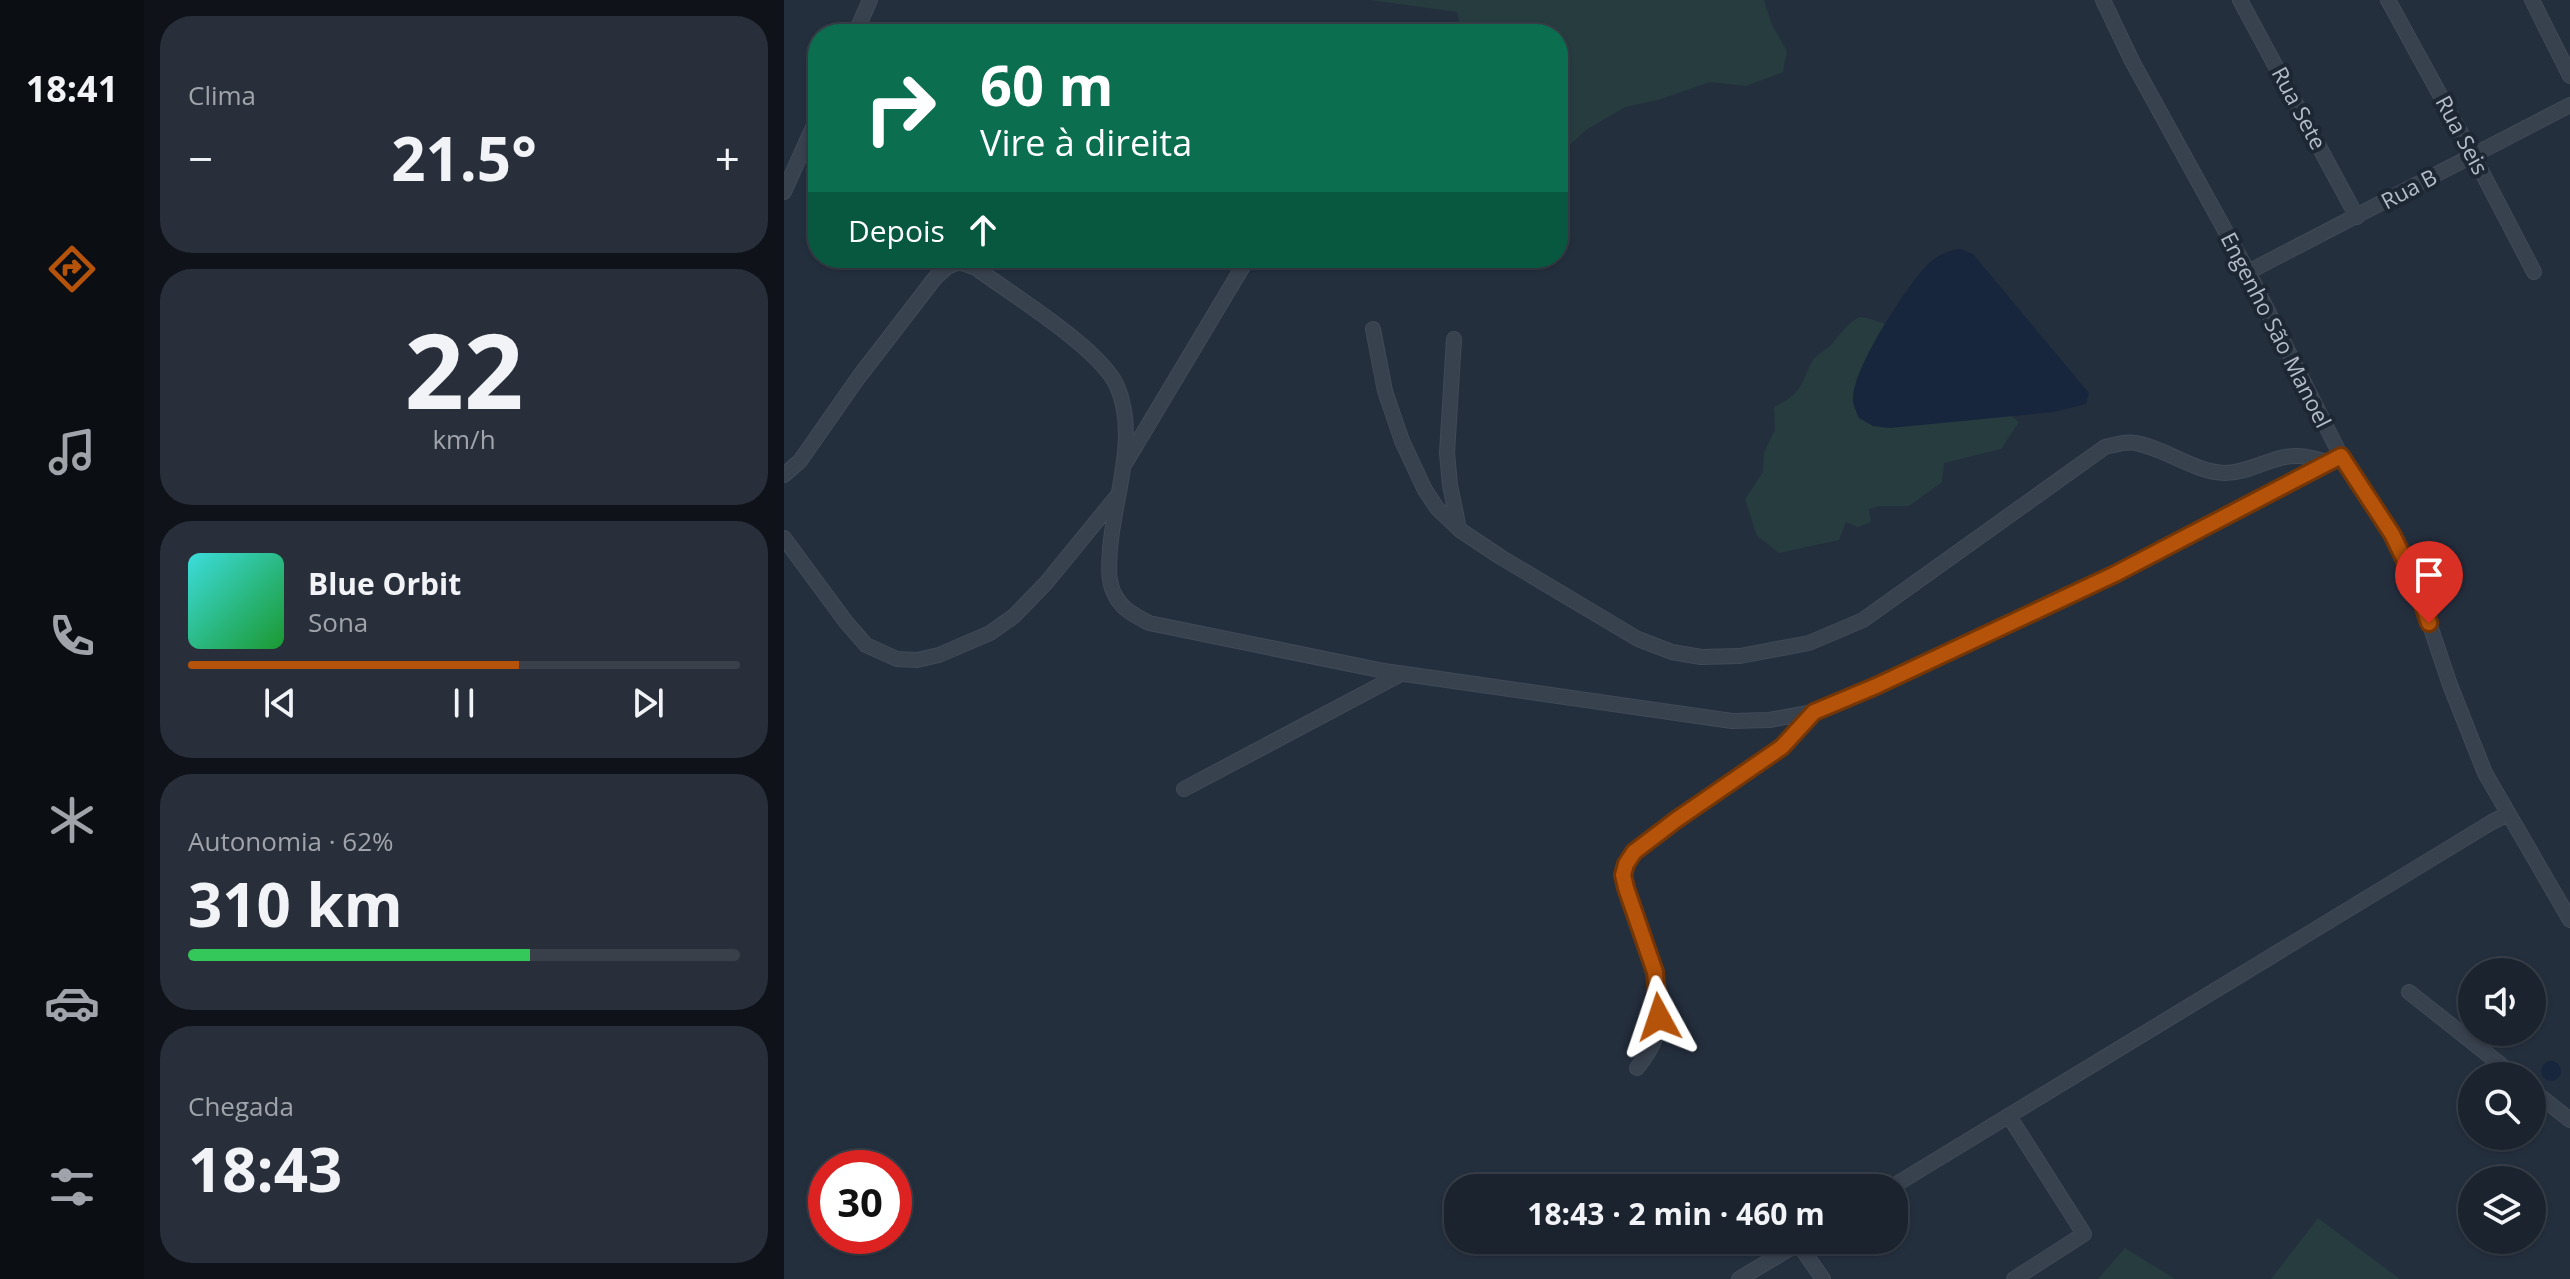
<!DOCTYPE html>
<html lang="pt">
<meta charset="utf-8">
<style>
:root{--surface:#1b232e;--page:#282f3a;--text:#f1f3f6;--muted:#a0a4aa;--line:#39404a;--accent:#b45309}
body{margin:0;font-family:"Open Sans",sans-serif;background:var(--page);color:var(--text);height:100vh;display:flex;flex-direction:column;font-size:30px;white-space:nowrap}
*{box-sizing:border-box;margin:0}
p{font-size:26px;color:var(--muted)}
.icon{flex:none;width:44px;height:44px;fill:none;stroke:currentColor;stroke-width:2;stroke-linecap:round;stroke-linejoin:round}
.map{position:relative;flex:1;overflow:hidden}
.sheet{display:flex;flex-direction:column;gap:16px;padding:16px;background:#0f1319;width:640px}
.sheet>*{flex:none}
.guide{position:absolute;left:24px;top:24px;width:760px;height:244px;border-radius:32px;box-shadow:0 2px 6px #0004,0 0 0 2px var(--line);background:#0b6e4f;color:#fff;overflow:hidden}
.fabs{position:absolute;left:1674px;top:958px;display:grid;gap:16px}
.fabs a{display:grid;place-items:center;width:88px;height:88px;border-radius:50%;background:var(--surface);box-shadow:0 2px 6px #0004,0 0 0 2px var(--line);font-size:40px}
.speed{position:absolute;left:24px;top:1150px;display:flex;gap:16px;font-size:40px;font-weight:700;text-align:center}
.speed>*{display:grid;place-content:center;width:104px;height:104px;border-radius:50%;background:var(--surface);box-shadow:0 2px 6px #0004,0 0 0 2px var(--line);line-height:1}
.speed .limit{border:12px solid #d22;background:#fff;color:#111}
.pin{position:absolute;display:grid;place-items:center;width:68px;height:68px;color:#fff;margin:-82px -34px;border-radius:50% 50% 50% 0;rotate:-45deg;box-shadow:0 0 8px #0007}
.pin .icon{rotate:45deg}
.me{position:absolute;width:88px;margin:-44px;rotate:355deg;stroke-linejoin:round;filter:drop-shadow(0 0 6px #0008)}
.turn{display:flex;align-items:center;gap:28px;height:168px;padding:0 40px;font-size:36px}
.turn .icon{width:104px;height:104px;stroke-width:2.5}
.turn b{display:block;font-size:56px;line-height:68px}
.then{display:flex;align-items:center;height:76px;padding:0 40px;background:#0003;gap:16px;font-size:30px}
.big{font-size:60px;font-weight:700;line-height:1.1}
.sheet .widget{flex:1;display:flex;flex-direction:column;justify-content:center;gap:12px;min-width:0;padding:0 28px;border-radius:32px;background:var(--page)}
.sheet .dial{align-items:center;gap:0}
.dial b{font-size:104px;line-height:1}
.song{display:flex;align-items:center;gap:24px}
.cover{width:96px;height:96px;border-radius:12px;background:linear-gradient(135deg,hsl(180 70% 55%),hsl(130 70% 35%))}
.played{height:8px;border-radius:4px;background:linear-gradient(90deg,var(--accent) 60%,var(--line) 60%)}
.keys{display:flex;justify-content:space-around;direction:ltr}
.heat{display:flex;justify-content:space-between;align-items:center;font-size:44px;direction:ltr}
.charge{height:12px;border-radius:6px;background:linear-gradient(90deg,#34c759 62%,var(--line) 0)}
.trip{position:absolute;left:660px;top:1174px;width:464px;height:80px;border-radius:32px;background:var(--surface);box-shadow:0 2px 6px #0004,0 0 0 2px var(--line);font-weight:700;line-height:80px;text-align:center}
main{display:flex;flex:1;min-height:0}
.dock{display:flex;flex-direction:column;width:144px;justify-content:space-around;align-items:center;background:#0b0e12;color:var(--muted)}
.dock .icon{width:56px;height:56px}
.dock .selected{color:var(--accent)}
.dock b{font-size:36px;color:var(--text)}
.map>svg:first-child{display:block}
.green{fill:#263c3f}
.water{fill:#17263c}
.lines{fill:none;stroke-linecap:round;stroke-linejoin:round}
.street-casing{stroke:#414a57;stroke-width:16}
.street{stroke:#38414e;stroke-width:14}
.route-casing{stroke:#753606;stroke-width:20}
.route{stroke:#b45309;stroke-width:14}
.labels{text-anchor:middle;stroke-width:8;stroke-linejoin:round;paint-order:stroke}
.street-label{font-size:22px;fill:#b4bcc9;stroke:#1d2633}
</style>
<main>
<nav class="dock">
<b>18:41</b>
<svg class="icon selected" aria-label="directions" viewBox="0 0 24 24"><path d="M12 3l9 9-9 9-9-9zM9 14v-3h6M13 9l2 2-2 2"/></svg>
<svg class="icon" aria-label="music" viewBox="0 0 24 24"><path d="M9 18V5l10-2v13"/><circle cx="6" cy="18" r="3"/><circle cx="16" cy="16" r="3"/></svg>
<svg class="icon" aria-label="phone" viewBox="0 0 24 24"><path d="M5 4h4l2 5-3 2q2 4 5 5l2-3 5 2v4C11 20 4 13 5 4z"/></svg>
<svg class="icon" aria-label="climate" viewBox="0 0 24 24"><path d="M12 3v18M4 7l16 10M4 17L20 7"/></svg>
<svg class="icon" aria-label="car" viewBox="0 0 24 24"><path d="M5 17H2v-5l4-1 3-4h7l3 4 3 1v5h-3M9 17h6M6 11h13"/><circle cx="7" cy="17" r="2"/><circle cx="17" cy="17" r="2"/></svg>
<svg class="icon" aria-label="filters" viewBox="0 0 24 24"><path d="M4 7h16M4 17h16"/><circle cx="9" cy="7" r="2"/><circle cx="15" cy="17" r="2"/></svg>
</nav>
<section class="sheet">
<div class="widget"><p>Clima</p>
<div class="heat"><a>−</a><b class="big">21.5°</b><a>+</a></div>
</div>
<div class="widget dial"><b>22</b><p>km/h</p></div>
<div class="widget">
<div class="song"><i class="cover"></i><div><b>Blue Orbit</b><p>Sona</p></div></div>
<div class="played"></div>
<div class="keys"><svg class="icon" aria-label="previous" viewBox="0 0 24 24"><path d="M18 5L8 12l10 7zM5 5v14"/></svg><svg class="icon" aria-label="pause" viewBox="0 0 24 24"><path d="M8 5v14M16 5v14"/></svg><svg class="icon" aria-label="next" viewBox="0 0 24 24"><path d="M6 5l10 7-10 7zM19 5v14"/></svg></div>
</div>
<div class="widget"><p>Autonomia · 62%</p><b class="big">310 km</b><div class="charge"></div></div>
<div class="widget"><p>Chegada</p><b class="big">18:43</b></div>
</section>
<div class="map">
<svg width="1786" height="1279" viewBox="0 0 1786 1279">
<rect width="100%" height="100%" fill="#242f3e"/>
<!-- green -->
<path class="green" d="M586,0h394l8,25 15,26 -4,21 -37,14 -36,-4 -52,18 -33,7 -39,23 -28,26v-122h-96l-5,-22z
M1075,317c14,1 26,8 41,11l51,94 59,-7 9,7 -18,27 -57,14 -2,19 -33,24h-29l-11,3 2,13 -13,5 -12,-5 -7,18 -60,13 -22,-17 -12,-37 18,-27 1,-20 11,-22 -1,-23c30,-15 25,-21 39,-47 5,-7 14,-10 19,-16 9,-11 14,-19 27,-27z
M1534,1218l82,61h-129z
M1341,1248l50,31h-77z"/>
<!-- water -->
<path class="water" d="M1177,249l12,5 110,132 6,7 -3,11 -32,8 -164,16 -17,-2 -14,-8c-2,-5 -6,-13 -6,-18 -1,-31 53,-113 75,-136 10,-9 20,-14 33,-15z
M1757 1071a10 10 0 1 1 20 0a10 10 0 1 1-20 0Z"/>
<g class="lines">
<!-- street casing -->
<g class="street-casing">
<path id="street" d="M1319,0l29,61 116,211 93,184 51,78 23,47 35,104 35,88 85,147
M1456,0l117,217
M1604,0l85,155 61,117
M1748,0l38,76
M71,34l15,-34
M0,192l34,-76
M1464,272l322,-167
M589,329l12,62 17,50 23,49 12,18 23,22 42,28 136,81 34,13 29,5 39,-1 69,-13 54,-23 242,-173c10,-2 20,-6 30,-4 31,5 58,29 90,30 26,0 48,-18 73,-17 10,0 21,4 31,6
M670,339l-7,114 3,32 9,44
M342,462l122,-204
M0,475l16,-14 58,-83 77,-100 12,-11 12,-5 17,6c35,26 124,80 141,118 22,51 -3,111 -7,163 -1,17 -3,33 6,48 7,13 20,19 33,26l235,48 348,50 37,-1 45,-8 62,-26 239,-112 226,-118
M0,538l62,84 20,23 31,14 20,1 22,-5 51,-22 24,-17 32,-33 72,-88
M400,789l217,-115
M1625,992l106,84
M853,1068c8,-10 15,-20 19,-32 12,-49 -14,-103 -30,-148l-3,-13 3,-11 8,-12 42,-32 106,-73 32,-35
M1748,1090l38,30
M1225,1116l75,118 -70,45
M1106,1188l602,-366 16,-8
M1014,1243l25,36
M955,1279l65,-39"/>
</g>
<!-- street -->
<use href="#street" class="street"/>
</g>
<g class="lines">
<!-- route casing -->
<g class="route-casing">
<path id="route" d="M875,1017l-4,-45 -29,-84 -3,-13 3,-11 8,-12 42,-32 106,-73 32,-35 62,-26 239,-112 226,-118 51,78 23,47 14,42"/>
</g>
<!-- route -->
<use href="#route" class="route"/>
</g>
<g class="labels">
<!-- street labels -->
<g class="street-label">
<text transform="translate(1515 108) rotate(62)" y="8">Rua Sete</text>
<text transform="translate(1678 135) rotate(62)" y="8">Rua Seis</text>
<text transform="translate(1625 189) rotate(-28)" y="8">Rua B</text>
<text transform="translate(1492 330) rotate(63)" y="8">Engenho São Manoel</text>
</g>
</g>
</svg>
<div class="fabs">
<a><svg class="icon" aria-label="sound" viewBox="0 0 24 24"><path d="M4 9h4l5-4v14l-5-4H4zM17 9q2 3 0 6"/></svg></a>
<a><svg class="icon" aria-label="search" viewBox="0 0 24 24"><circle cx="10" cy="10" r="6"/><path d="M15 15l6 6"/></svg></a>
<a><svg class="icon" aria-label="layers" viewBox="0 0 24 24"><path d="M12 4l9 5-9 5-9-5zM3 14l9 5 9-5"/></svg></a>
</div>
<div class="speed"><div class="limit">30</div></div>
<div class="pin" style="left:1645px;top:623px;background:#d93025"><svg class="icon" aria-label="arrive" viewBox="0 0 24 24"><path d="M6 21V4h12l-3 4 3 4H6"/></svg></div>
<svg class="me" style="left:875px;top:1017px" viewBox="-20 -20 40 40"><path d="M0-17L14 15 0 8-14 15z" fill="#b45309" stroke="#fff" stroke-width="4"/></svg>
<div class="trip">18:43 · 2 min · 460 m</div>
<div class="guide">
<div class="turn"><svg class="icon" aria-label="right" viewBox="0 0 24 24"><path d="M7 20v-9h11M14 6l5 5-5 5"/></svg><div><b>60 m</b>Vire à direita</div></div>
<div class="then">Depois<svg class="icon" aria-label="ahead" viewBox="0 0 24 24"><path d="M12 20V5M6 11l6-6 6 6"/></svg></div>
</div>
</div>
</main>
